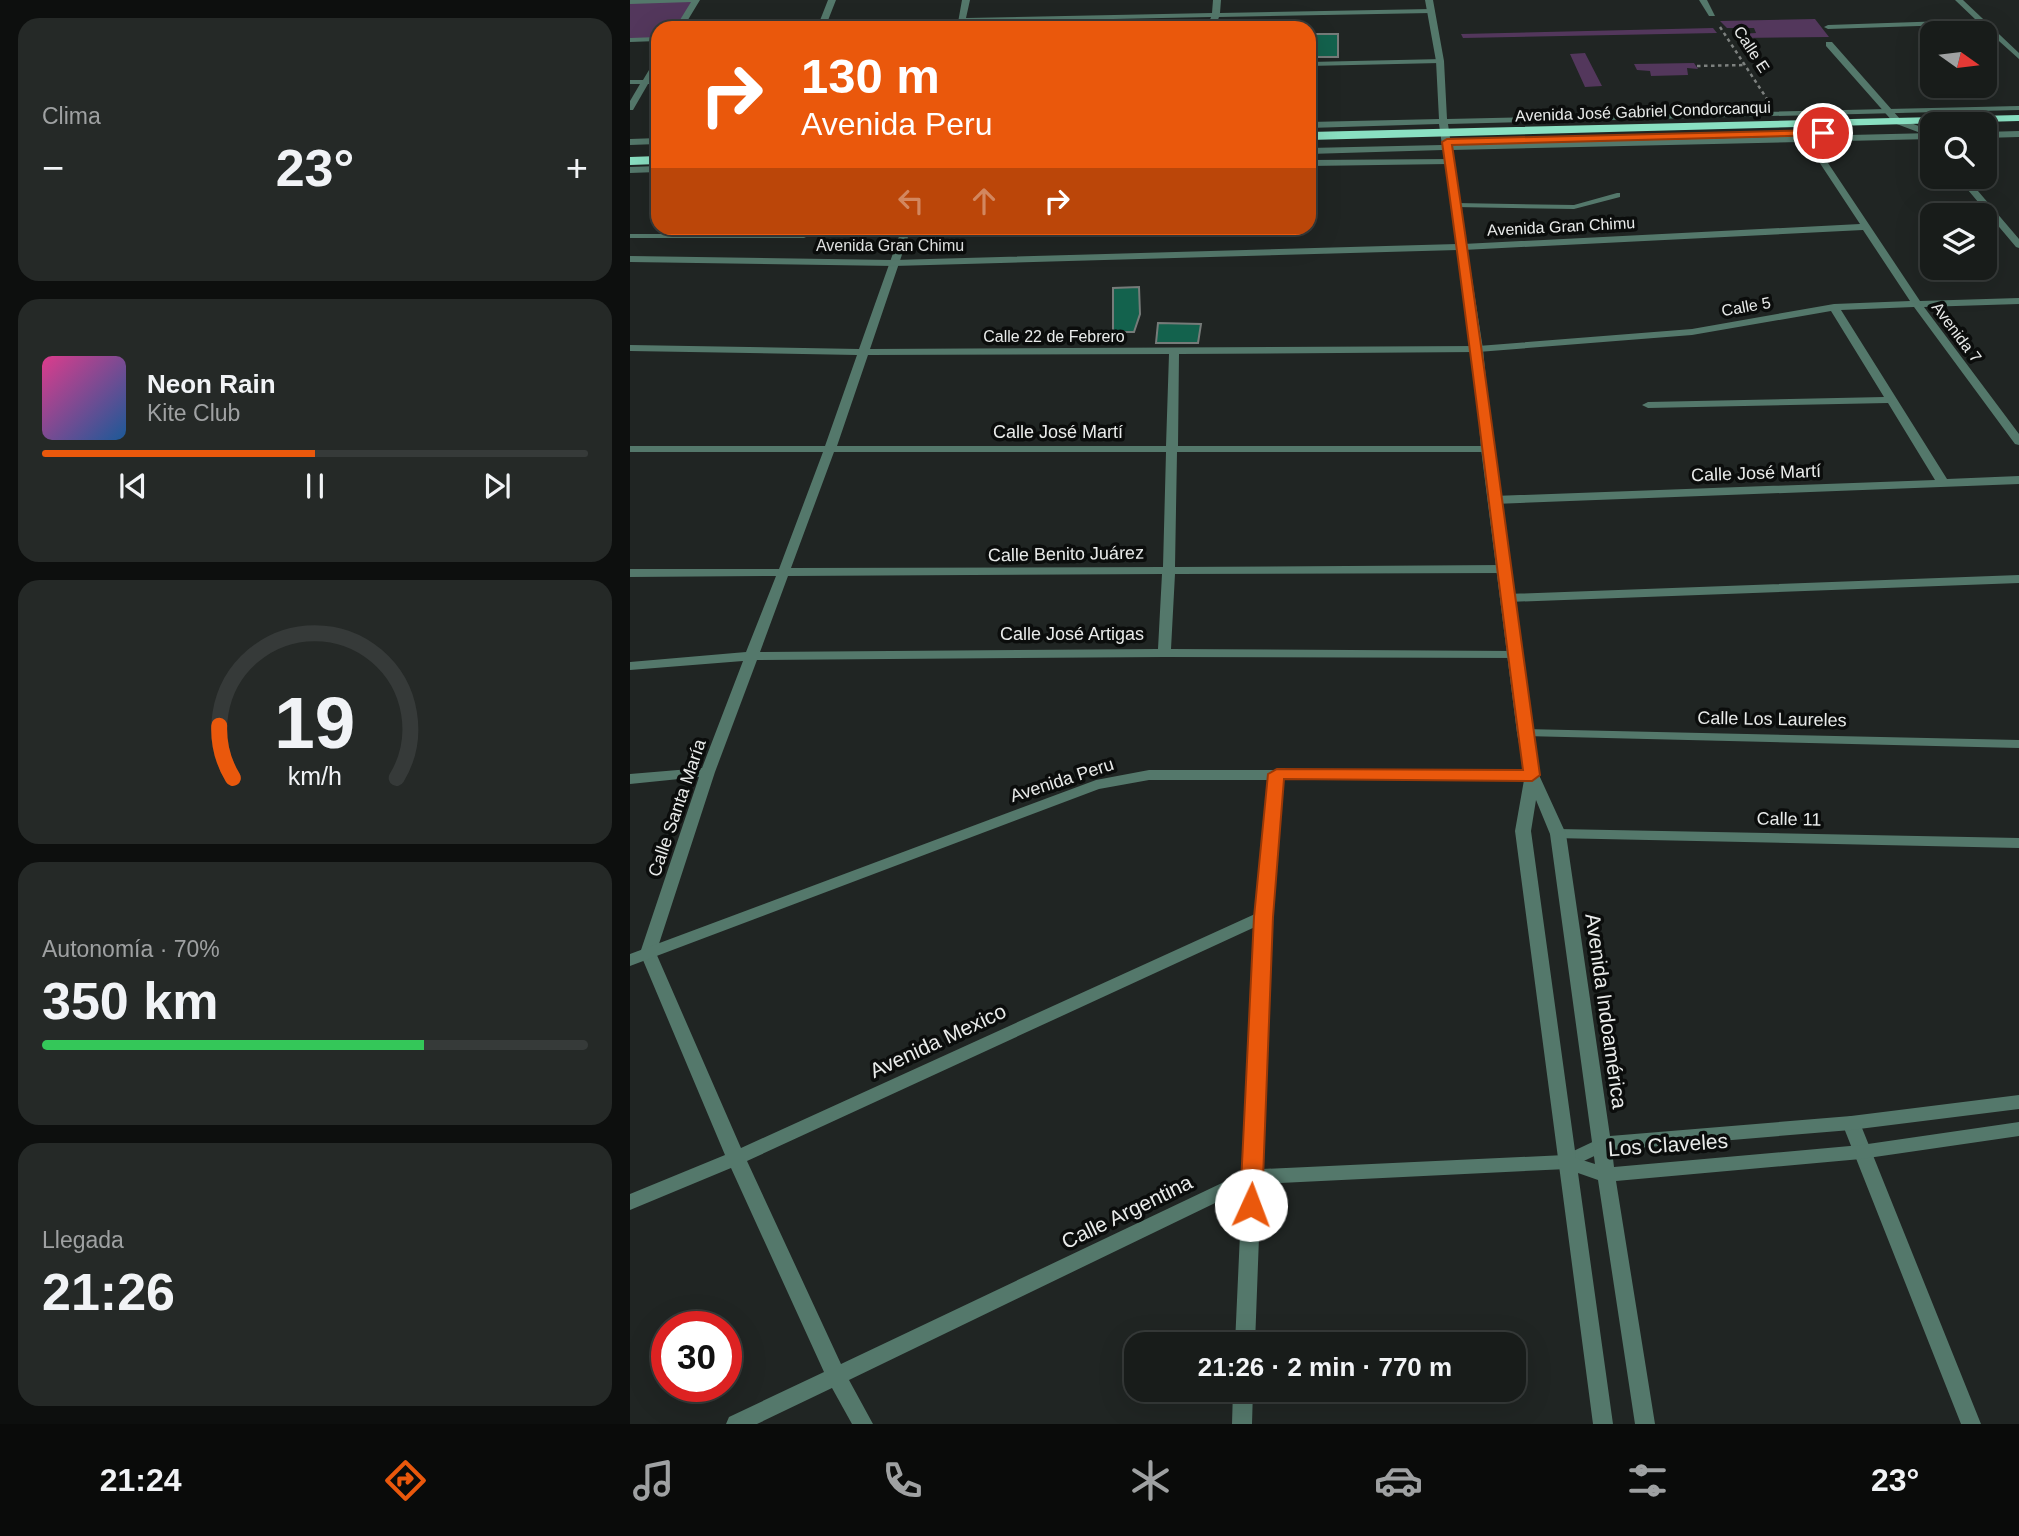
<!DOCTYPE html>
<html lang="es">
<meta charset="utf-8">
<style>
:root{--surface:#181c1a;--page:#252927;--text:#f1f3f6;--muted:#9fa1a2;--line:#363a39;--accent:#ea580c}
body{margin:0;font-family:Helvetica,sans-serif;background:var(--page);color:var(--text);height:100vh;display:flex;flex-direction:column;font-size:26px;white-space:nowrap}
*{box-sizing:border-box;margin:0}
p{font-size:23px;color:var(--muted)}
.icon{flex:none;width:38px;height:38px;fill:none;stroke:currentColor;stroke-width:2;stroke-linecap:round;stroke-linejoin:round}
.map{position:relative;flex:1;overflow:hidden}
.sheet{display:flex;flex-direction:column;gap:18px;padding:18px;background:#0d0f0e;width:630px}
.sheet>*{flex:none}
.hud{position:absolute;left:21px;top:21px;width:665px;height:214px;border-radius:21px;box-shadow:0 7px 28px #0002,0 0 0 2px var(--line);background:#ea580c;color:#fff;overflow:hidden}
.needle{width:46px;rotate:104deg}
.controls{position:absolute;left:1290px;top:21px;display:grid;gap:14px}
.controls a{display:grid;place-items:center;width:77px;height:77px;border-radius:14px;background:var(--surface);box-shadow:0 7px 28px #0002,0 0 0 2px var(--line);font-size:35px}
.speed{position:absolute;left:21px;top:1311px;display:flex;gap:14px;font-size:35px;font-weight:700;text-align:center}
.speed>*{display:grid;place-content:center;width:91px;height:91px;border-radius:50%;background:var(--surface);box-shadow:0 7px 28px #0002,0 0 0 2px var(--line);line-height:1}
.speed .limit{border:10px solid #d22;background:#fff;color:#111}
.pin{position:absolute;display:grid;place-items:center;width:60px;height:60px;color:#fff;margin:-30px;border:4px solid #fff;border-radius:50%;box-shadow:0 2px 7px #0007}
.me{position:absolute;width:77px;margin:-38px;rotate:2deg;stroke-linejoin:round;filter:drop-shadow(0 0 5px #0008)}
.turn{display:flex;align-items:center;gap:24px;height:147px;padding:0 35px;font-size:32px}
.turn .icon{width:91px;height:91px;stroke-width:2.5}
.turn b{display:block;font-size:49px;line-height:60px}
.lanes{display:flex;align-items:center;height:66px;padding:0 35px;background:#0003;justify-content:center;gap:35px;direction:ltr}
.lanes .off{opacity:.35}
.big{font-size:52px;font-weight:600;line-height:1.1}
.sheet .widget{flex:1;display:flex;flex-direction:column;justify-content:center;gap:10px;min-width:0;padding:0 24px;border-radius:21px;background:var(--page)}
.sheet .dial{align-items:center;gap:0}
.dial svg{height:182px;overflow:visible;fill:none;stroke:var(--line);stroke-width:7;stroke-linecap:round;text-anchor:middle}
.dial text{fill:var(--text);stroke:none}
.song{display:flex;align-items:center;gap:21px}
.cover{width:84px;height:84px;border-radius:10px;background:linear-gradient(135deg,hsl(330 70% 55%),hsl(210 70% 35%))}
.played{height:7px;border-radius:4px;background:linear-gradient(90deg,var(--accent) 50%,var(--line) 50%)}
.keys{display:flex;justify-content:space-around;direction:ltr}
.heat{display:flex;justify-content:space-between;align-items:center;font-size:38px;direction:ltr}
.charge{height:10px;border-radius:5px;background:linear-gradient(90deg,#34c759 70%,var(--line) 0)}
.trip{position:absolute;left:494px;top:1332px;width:402px;height:70px;border-radius:21px;background:var(--surface);box-shadow:0 7px 28px #0002,0 0 0 2px var(--line);font-weight:600;line-height:70px;text-align:center}
.tab-bar{display:flex;height:112px;justify-content:space-around;align-items:center;background:#0a0b0a;color:var(--muted)}
.tab-bar .icon{width:49px;height:49px}
.tab-bar .current{color:var(--accent)}
.tab-bar b{font-size:32px;color:var(--text)}
main{display:flex;flex:1;min-height:0}
.map>svg:first-child{display:block}
.green{fill:#53375c}
.building{fill:#13624d;stroke:#767b79;stroke-width:2}
.lines{fill:none;stroke-linecap:round;stroke-linejoin:round}
.path{stroke:#7d817f;stroke-width:2.5;stroke-dasharray:3.5 3.5;stroke-linecap:butt}
.service{fill:#54786b;fill-rule:evenodd}
.minor{fill:#54786b;fill-rule:evenodd}
.tertiary{fill:#54786b;fill-rule:evenodd}
.trunk{fill:#8ae0c2;fill-rule:evenodd}
.route{fill:#ea580c;stroke:#983908;stroke-width:2}
.labels{text-anchor:middle;stroke-width:7;stroke-linejoin:round;paint-order:stroke}
.far-street-label{font-size:16px;fill:#e9ebea;stroke:#0b0d0c}
.street-label{font-size:18px;fill:#e9ebea;stroke:#0b0d0c}
.near-street-label{font-size:21px;fill:#e9ebea;stroke:#0b0d0c}
</style>
<main>
<section class="sheet">
<div class="widget"><p>Clima</p>
<div class="heat"><a>−</a><b class="big">23°</b><a>+</a></div>
</div>
<div class="widget">
<div class="song"><i class="cover"></i><div><b>Neon Rain</b><p>Kite Club</p></div></div>
<div class="played"></div>
<div class="keys"><svg class="icon" aria-label="previous" viewBox="0 0 24 24"><path d="M18 5L8 12l10 7zM5 5v14"/></svg><svg class="icon" aria-label="pause" viewBox="0 0 24 24"><path d="M8 5v14M16 5v14"/></svg><svg class="icon" aria-label="next" viewBox="0 0 24 24"><path d="M6 5l10 7-10 7zM19 5v14"/></svg></div>
</div>
<div class="widget dial"><svg viewBox="0 0 100 80">
<path d="M14 69A42 42 0 1 1 86 69"/>
<path d="M14 69A42 42 0 0 1 8 46" stroke="#ea580c"/>
<text x="50" y="56" font-size="32" font-weight="700">19</text>
<text x="50" y="72" font-size="11">km/h</text>
</svg></div>
<div class="widget"><p>Autonomía · 70%</p><b class="big">350 km</b><div class="charge"></div></div>
<div class="widget"><p>Llegada</p><b class="big">21:26</b></div>
</section>
<div class="map">
<svg width="1389" height="1424" viewBox="0 0 1389 1424">
<rect width="100%" height="100%" fill="#202523"/>
<!-- green -->
<path class="green" d="M66,0l-17,28h-21v11l-28,1v-38z
M1185,19l14,18 -90,1 -2,-4 19,-1 -2,-5h-27l-7,-7z
M1083,28l4,5 -254,5 -2,-4z
M955,53l17,33 -17,1 -15,-33z
M1064,63l4,6 -11,-1 1,7 -37,1 -1,-5 -13,-1 -3,-6z"/>
<!-- building -->
<path class="building" d="M679,34h29v23h-29z
M509,287l1,27 -6,18h-21v-44z
M528,323l43,1 -3,19h-42z"/>
<g class="lines">
<!-- path -->
<path class="path" d="M1090,27l47,72
M1067,66l49,-1"/>
<!-- service -->
<path class="service" d="M987,193h3v4l-46,12 -119,-2 -4,-2 4,-2 119,2z
M0,234h174l4,2 -4,2h-174z"/>
<!-- minor -->
<path class="minor" d="M0,0h70l-17,28h-8l16,-26 -61,2z
M198,0h8l-11,28h-8z
M332,0h8l-4,18 246,-5 1,-13h8l-1,13 211,-4 4,2 -4,2 -212,4 -4,11h-8l4,-11 -246,5 -2,6h-6z
M1069,0h8l8,16h-6z
M1325,0h8l56,53v6l-39,-35 -152,5 -4,-2 4,-2 148,-5z
M28,37v4l-28,1v-4z
M1196,42h6l68,77 24,9 8,10v8l-14,-14 -24,-9 -68,-77z
M813,59v4h-3l-131,3v-4z
M25,60h3v9l-7,11h7v4h-10l-15,26h-3v-9l10,-17h-10v-4h13z
M1174,130l4,3 112,168 99,-3v6l-95,3 95,127v11l-4,-1 -101,-137 -73,3 106,169 72,-3v8l-525,20 -6,-4 6,-4 441,-16 -47,-77 -240,5 -6,-3 6,-3 236,-5 -53,-86 -139,24 -214,17 -299,2 -1,92h309l6,3 -6,3h-310l-2,115 328,-2 6,4 -6,4 -328,1 -4,75 345,2 7,4 -2,3 -357,-1 -407,3 -42,112 -59,181 85,195 514,-234 15,-140 7,-5 7,5 -13,143 -9,252 303,-14 38,-18 6,2 3,5 -3,5 -42,20 -306,15 -6,160h-20l7,-154 -393,190 24,44h-21l-20,-36 -75,36h-31l3,-7 95,-45 -93,-204 -101,42v-16l95,-39 -85,-202 59,-176 -69,7v-10l72,-6 41,-107 -113,9v-8l116,-10 30,-76 -146,1v-8h149l44,-117h-193v-6h195l32,-91 -227,-4v-6l229,4 43,-121h9l-41,121 608,-3 214,-17 142,-25 76,-3 -47,-71 -400,20 -5,-3 5,-3 397,-20 -60,-91zM539,354l-3,92h-329l31,-91zM204,452h332l-3,115 -372,1zM532,574l-4,75 -398,3 28,-76zM625,927l-12,246 -402,191 -94,-203z
M822,159l1,2 -4,3 -140,2v-6z
M1327,177h9l53,62v9l-3,-1z
M1389,575v8l-511,19 -6,-4 6,-4z
M894,729l495,11v8l-500,-12 -2,-3z
M928,829l461,9v10l-466,-10 -3,-4z
M1221,1116l6,2 3,5 121,301h-20l-119,-301 3,-5z
M603,1390h20l-1,34h-20z"/>
<!-- tertiary -->
<path class="tertiary" d="M795,0h8l11,61 3,58 572,-13v4l-571,14 3,21 481,-12v6l-480,11 31,199 10,100 38,284 8,42 27,59 44,302 241,-20 168,-21v14l-168,21 -239,20 2,17 247,-22 158,-23v14l-158,23 -245,22 39,243h-20l-37,-244 -20,-7 35,251h-20l-78,-593 9,-51h-375l-50,9 -469,177v-12l466,-174 53,-10h375l-7,-37 -36,-284 -8,-100 -15,-99 -564,16 -264,-4v-6l264,4 563,-16 -14,-94 -134,4v-6l133,-3 -3,-21 -130,4v-6l130,-3 -3,-58zM906,800l14,34 45,330 -19,-6 -45,-327z
M1389,131v6l-35,1v-6z
M28,138v6l-28,1v-6z
M28,166v6l-28,1v-6z"/>
<!-- trunk -->
<path class="trunk" d="M1389,115v6l-710,19v-8z
M28,156v8l-28,1v-8z"/>
</g>
<!-- route -->
<path class="route" d="M1193,130l4,1v4l-375,10c32,210 58,420 88,630l-8,6 -248,-2 -11,138 -11,288 -4,6 -7,3 -8,-3 -3,-6 14,-288 14,-143 9,-5 246,1c-28,-209 -51,-419 -81,-628l5,-3z"/>
<g class="labels">
<!-- far-street labels -->
<g class="far-street-label">
<text transform="translate(1122 49) rotate(57)" y="6">Calle E</text>
<text transform="translate(1013 111) rotate(-2)" y="6">Avenida José Gabriel Condorcanqui</text>
<text transform="translate(931 226) rotate(-3)" y="6">Avenida Gran Chimu</text>
<text x="260" y="251">Avenida Gran Chimu</text>
<text transform="translate(1116 306) rotate(-10)" y="6">Calle 5</text>
<text transform="translate(1327 332) rotate(53)" y="6">Avenida 7</text>
<text x="424" y="342">Calle 22 de Febrero</text>
</g>
<!-- street labels -->
<g class="street-label">
<text x="428" y="438">Calle José Martí</text>
<text transform="translate(1126 473) rotate(-2)" y="6">Calle José Martí</text>
<text transform="translate(436 554) rotate(-1)" y="6">Calle Benito Juárez</text>
<text x="442" y="640">Calle José Artigas</text>
<text transform="translate(1142 719) rotate(1)" y="6">Calle Los Laureles</text>
<text transform="translate(432 780) rotate(-18)" y="6">Avenida Peru</text>
<text transform="translate(47 808) rotate(-71)" y="6">Calle Santa María</text>
<text transform="translate(1159 819) rotate(1)" y="6">Calle 11</text>
</g>
<!-- near-street labels -->
<g class="near-street-label">
<text transform="translate(976 1011) rotate(82)" y="7">Avenida Indoamérica</text>
<text transform="translate(308 1041) rotate(-25)" y="7">Avenida Mexico</text>
<text transform="translate(1038 1145) rotate(-4)" y="7">Los Claveles</text>
<text transform="translate(497 1212) rotate(-26)" y="7">Calle Argentina</text>
</g>
</g>
</svg>
<div class="controls">
<a><svg class="needle" viewBox="-14 -14 28 28"><path d="M0-13l5 13h-10z" fill="#e53935"/><path d="M0 13l5-13h-10z" fill="#9fa1a2"/></svg></a>
<a><svg class="icon" aria-label="search" viewBox="0 0 24 24"><circle cx="10" cy="10" r="6"/><path d="M15 15l6 6"/></svg></a>
<a><svg class="icon" aria-label="layers" viewBox="0 0 24 24"><path d="M12 4l9 5-9 5-9-5zM3 14l9 5 9-5"/></svg></a>
</div>
<div class="speed"><div class="limit">30</div></div>
<div class="pin" style="left:1193px;top:133px;background:#d93025"><svg class="icon" aria-label="arrive" viewBox="0 0 24 24"><path d="M6 21V4h12l-3 4 3 4H6"/></svg></div>
<svg class="me" style="left:621px;top:1205px" viewBox="-20 -20 40 40"><circle r="19" fill="#fff"/><path d="M0-13L10 11 0 6-10 11z" fill="#ea580c"/></svg>
<div class="trip">21:26 · 2 min · 770 m</div>
<div class="hud">
<div class="turn"><svg class="icon" aria-label="right" viewBox="0 0 24 24"><path d="M7 20v-9h11M14 6l5 5-5 5"/></svg><div><b>130 m</b>Avenida Peru</div></div>
<div class="lanes"><svg class="icon off" aria-label="left" viewBox="0 0 24 24"><path d="M17 20v-9H6M10 6l-5 5 5 5"/></svg><svg class="icon off" aria-label="ahead" viewBox="0 0 24 24"><path d="M12 20V5M6 11l6-6 6 6"/></svg><svg class="icon" aria-label="right" viewBox="0 0 24 24"><path d="M7 20v-9h11M14 6l5 5-5 5"/></svg></div>
</div>
</div>
</main>
<nav class="tab-bar">
<b>21:24</b>
<svg class="icon current" aria-label="directions" viewBox="0 0 24 24"><path d="M12 3l9 9-9 9-9-9zM9 14v-3h6M13 9l2 2-2 2"/></svg>
<svg class="icon" aria-label="music" viewBox="0 0 24 24"><path d="M9 18V5l10-2v13"/><circle cx="6" cy="18" r="3"/><circle cx="16" cy="16" r="3"/></svg>
<svg class="icon" aria-label="phone" viewBox="0 0 24 24"><path d="M5 4h4l2 5-3 2q2 4 5 5l2-3 5 2v4C11 20 4 13 5 4z"/></svg>
<svg class="icon" aria-label="climate" viewBox="0 0 24 24"><path d="M12 3v18M4 7l16 10M4 17L20 7"/></svg>
<svg class="icon" aria-label="car" viewBox="0 0 24 24"><path d="M5 17H2v-5l4-1 3-4h7l3 4 3 1v5h-3M9 17h6M6 11h13"/><circle cx="7" cy="17" r="2"/><circle cx="17" cy="17" r="2"/></svg>
<svg class="icon" aria-label="filters" viewBox="0 0 24 24"><path d="M4 7h16M4 17h16"/><circle cx="9" cy="7" r="2"/><circle cx="15" cy="17" r="2"/></svg>
<b>23°</b>
</nav>
